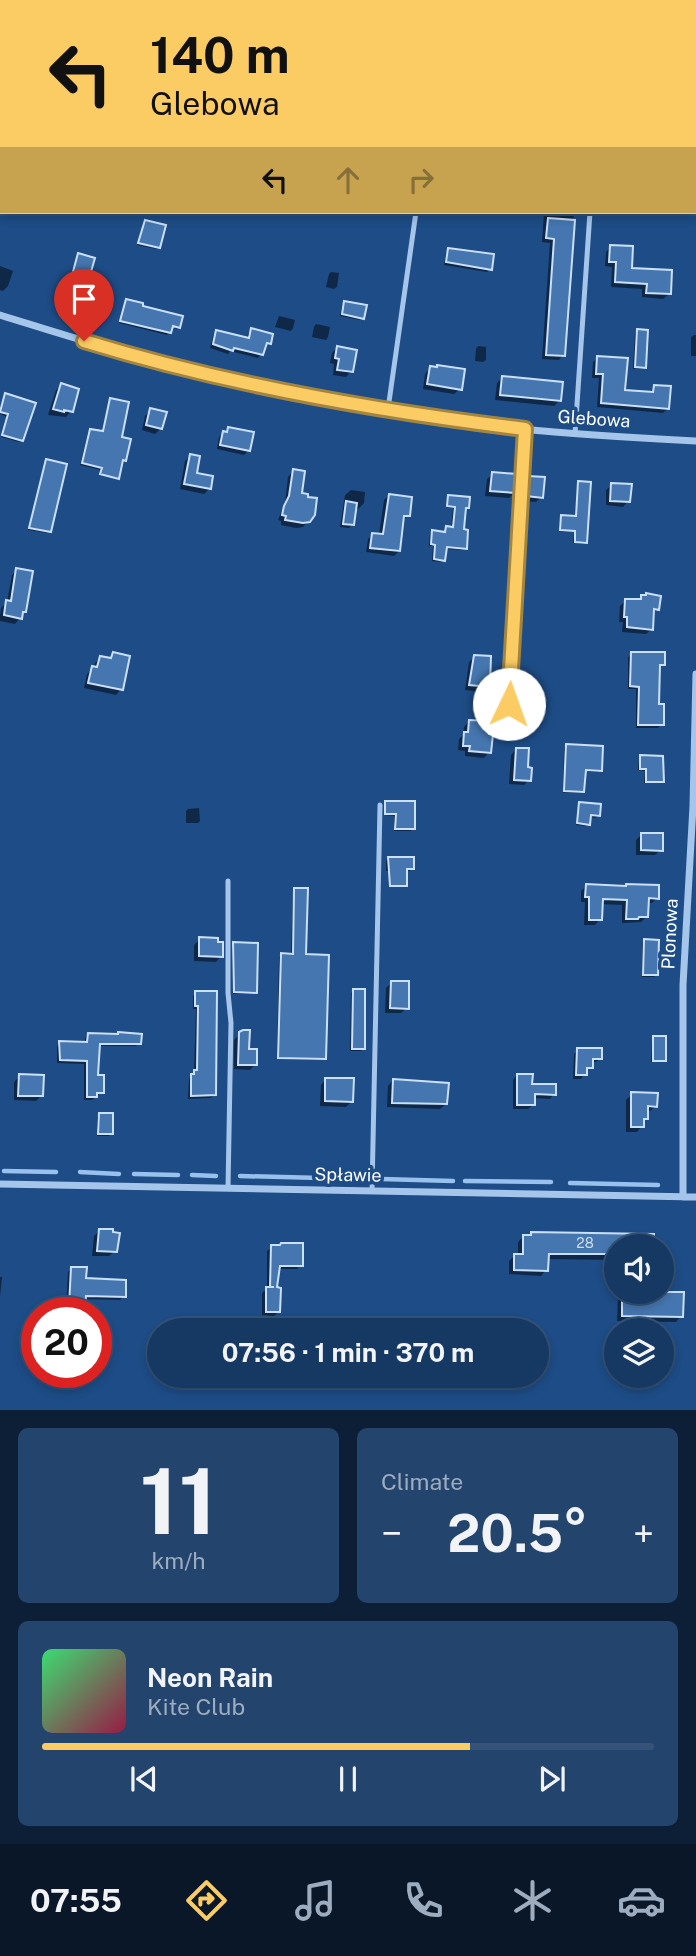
<!DOCTYPE html>
<meta charset="utf-8">
<style>
:root{--surface:#163964;--page:#23446d;--text:#f1f3f6;--muted:#9eacbf;--line:#355378;--accent:#fbcc63}
body{margin:0;font-family:"Public Sans",sans-serif;background:var(--page);color:var(--text);height:100vh;display:flex;flex-direction:column;font-size:26px;white-space:nowrap}
*{box-sizing:border-box;margin:0}
p{font-size:23px;color:var(--muted)}
.icon{flex:none;width:38px;height:38px;fill:none;stroke:currentColor;stroke-width:2;stroke-linecap:round;stroke-linejoin:round}
.map{position:relative;height:1410px;overflow:hidden}
.side{display:flex;flex-direction:column;gap:18px;padding:18px;background:#0c1f37;flex:1}
.side>*{flex:none}
.top-card{position:absolute;left:0px;top:0px;width:696px;height:214px;box-shadow:0 4px 10px #0003,0 0 0 2px var(--line);background:#fbcc63;color:#111;overflow:hidden}
.tools{position:absolute;left:604px;top:1234px;display:grid;gap:14px}
.tools a{display:grid;place-items:center;width:70px;height:70px;border-radius:50%;background:var(--surface);box-shadow:0 4px 10px #0003,0 0 0 2px var(--line);font-size:35px}
.speed{position:absolute;left:21px;top:1297px;display:flex;gap:14px;font-size:35px;font-weight:700;text-align:center}
.speed>*{display:grid;place-content:center;width:91px;height:91px;border-radius:50%;background:var(--surface);box-shadow:0 4px 10px #0003,0 0 0 2px var(--line);line-height:1}
.speed .limit{border:10px solid #d22;background:#fff;color:#111}
.pin{position:absolute;display:grid;place-items:center;width:60px;height:60px;color:#fff;margin:-72px -30px;border-radius:50% 50% 50% 0;rotate:-45deg;box-shadow:0 0 7px #0007}
.pin .icon{rotate:45deg}
.me{position:absolute;width:77px;margin:-38px;rotate:3deg;stroke-linejoin:round;filter:drop-shadow(0 0 5px #0008)}
.turn{display:flex;align-items:center;gap:24px;height:147px;padding:0 35px;font-size:32px}
.turn .icon{width:91px;height:91px;stroke-width:2.5}
.turn b{display:block;font-size:49px;line-height:60px}
.lanes{display:flex;align-items:center;height:66px;padding:0 35px;background:#0003;justify-content:center;gap:35px;direction:ltr}
.lanes .off{opacity:.35}
.big{font-size:52px;font-weight:700;line-height:1.1}
.side .widget{flex:1;display:flex;flex-direction:column;justify-content:center;gap:10px;min-width:0;padding:0 24px;border-radius:10px;background:var(--page)}
.side .dial{align-items:center;gap:0}
.dial b{font-size:91px;line-height:1}
.song{display:flex;align-items:center;gap:21px}
.cover{width:84px;height:84px;border-radius:10px;background:linear-gradient(135deg,hsl(140 70% 55%),hsl(340 70% 35%))}
.played{height:7px;border-radius:4px;background:linear-gradient(90deg,var(--accent) 70%,var(--line) 70%)}
.keys{display:flex;justify-content:space-around;direction:ltr}
.heat{display:flex;justify-content:space-between;align-items:center;font-size:38px;direction:ltr}
.side .tiles{flex:1;display:grid;gap:18px;grid-template-columns:1fr 1fr}
.widget:last-child{grid-column:span 2}
.trip{position:absolute;left:147px;top:1318px;width:402px;height:70px;border-radius:35px;background:var(--surface);box-shadow:0 4px 10px #0003,0 0 0 2px var(--line);font-weight:700;line-height:70px;text-align:center}
.dock{display:flex;height:112px;justify-content:space-around;align-items:center;background:#091728;color:var(--muted)}
.dock .icon{width:49px;height:49px}
.dock .current{color:var(--accent)}
.dock b{font-size:32px;color:var(--text)}
.map>svg:first-child{display:block}
.shadow{fill:#0007}
.lines{fill:none;stroke-linecap:round;stroke-linejoin:round}
.stream{stroke:#98c1ed;stroke-width:4.5}
.building{fill:#4576af;stroke:#cadff8;stroke-width:2}
.service{stroke:#a5c5eb;stroke-width:5}
.minor{stroke:#a5c5eb;stroke-width:7}
.route-casing{stroke:#a38540;stroke-width:18}
.route{stroke:#fbcc63;stroke-width:12}
.labels{text-anchor:middle;stroke-width:7;stroke-linejoin:round;paint-order:stroke}
.number-label{font-size:14px;fill:#d0ddeb}
.street-label{font-size:18px;fill:#fff;stroke:#1d4c86}
</style>
<div class="map">
<svg width="696" height="1410" viewBox="0 0 696 1410">
<rect width="100%" height="100%" fill="#1d4c86"/>
<!-- shadow -->
<path class="shadow" d="M0,84h2v22l-2,2z
M0,166l2,1v33h-2z
M57,212h22l-5,4z
M544,212h30l-11,143 -4,5 -17,-1 8,-116 -8,-1z
M145,221l13,26 -2,2 -19,-4 6,-21z
M611,246l19,23 39,25 -6,5 -21,-2v-8l-31,-2 1,-20 -7,-1 1,-14z
M449,250l41,19 -3,3 -43,-7 2,-12z
M79,255l2,43 -2,2 -4,-1 -5,9 -13,-3 6,-20 2,-2 4,1 8,-27z
M0,266l13,5 -5,15 -5,5 -3,-1z
M331,272l8,1 -2,14 -3,2 -8,-2 3,-13z
M127,301l13,6 39,20 -2,2 -7,-2 -3,8 -48,-12z
M345,303l17,15 -2,2 -20,-4 2,-11z
M279,316l16,4 -2,8 -2,3 -16,-4z
M316,324l14,3 -2,10 -2,3 -14,-3 2,-10z
M252,330l17,13 -11,15 -28,-7 -2,3 -18,-6 3,-12 4,-4 30,7 1,-5z
M638,331l6,36 -2,2h-9l2,-36z
M694,335h2v21h-5v-19z
M478,346l8,1v13l-3,2 -8,-1 1,-12z
M337,348l14,23 -5,6 -13,-2 1,-11 -4,-1 2,-10z
M598,358l25,34 27,1 4,-7 13,23 -4,4 -66,-6 2,-29h-7l1,-16z
M430,368l30,21 -6,5 -31,-5 2,-15z
M503,377l56,24 -5,5 -59,-6 2,-17z
M62,385l9,26 -5,6 -18,-2 8,-25z
M5,395l17,45 -3,2 -18,-5 6,-20 -7,-3v-7z
M111,400l14,60 -5,2 -3,15 -17,-5 1,-2 -21,-5 8,-32 2,-3 11,3 8,-31z
M151,410l10,18 -6,6 -13,-4 3,-14z
M229,429l19,22 -4,4 -27,-6 2,-12z
M191,455l4,19 14,15 -5,5 -24,-5 5,-28z
M46,461l3,70 -2,2 -19,-3 16,-66z
M293,471l7,23 11,24 -8,9 -7,1 -15,-3v-4l-3,-1 7,-17 3,-26z
M493,474l21,19 -5,5 -24,-2 2,-17z
M528,477l13,20 -5,5 -14,-1 1,-18z
M579,483l7,59 -3,2 -10,-1 1,-11h-15l1,-13 2,-2 13,1 2,-33z
M612,485l16,16 -5,6 -17,-2v-15z
M351,490l14,2 -1,11 -6,6 -3,-1 -3,17 -3,3 -9,-1 5,-32z
M389,495l19,21 -5,4 -4,31 -5,5 -28,-4 2,-13 5,-5 6,1 5,-35z
M449,497l19,11 -4,3 -2,20 3,17 -2,2 -18,-1 -2,11 -2,2 -9,-1 1,-15h-4l1,-12 3,-2 11,1 2,-5h5l2,-20 -7,-1 1,-8z
M17,570l7,42 -9,12 -15,-3v-5l1,-8 6,-6 5,-27z
M642,596l15,13 -5,5v15l-6,5 -24,-2 1,-10h-4l1,-16 5,-5h12z
M113,654l8,35 -5,6 -32,-7 3,-14 7,-6 1,-5 5,-5 8,1z
M632,654l31,10 -4,4 -2,38 5,18 -4,4h-22v-39h-8v-32z
M475,657l13,30 -5,5 -18,-2 4,-28z
M469,721l20,31 -5,6 -19,-2v-5l-7,-1 1,-11 4,-4 1,-8z
M567,746l34,24 -3,2h-14l-2,19 -2,2h-17l1,-45z
M516,749l13,31 -5,5 -15,-1 2,-29z
M641,757l21,24 -2,2h-16l1,-12 -7,-1 1,-11z
M386,803l27,25 -2,3h-17v-15l-10,-1v-10z
M580,804l18,11 -2,3 -7,-1 -1,7 -2,2 -10,-1 2,-19z
M199,808l1,13 -2,2h-12v-12l2,-2z
M642,834l19,16 -6,5h-19v-15z
M388,858l24,10 -2,3h-5v14l-2,2h-14v-16h-3v-10z
M587,885l70,13 -5,5h-5v13l-6,6 -19,1v-18l-21,-1 -1,15 -5,6h-11l1,-23h-4v-11z
M295,890l9,66 20,102 -2,2 -45,-1 2,-102 2,-2h10l2,-63z
M200,939l21,17 -5,6 -22,-1v-16z
M645,941l11,34 -2,2h-12v-34z
M234,944l22,48 -3,2h-20l-1,-48z
M391,983l16,25 -6,5h-16l1,-25z
M353,991l10,58 -2,2h-11l1,-58z
M196,993l19,102 -4,3 -23,1 1,-20 5,-7 2,-63h-3v-13z
M240,1034l15,30 -5,6 -16,-1v-29z
M88,1035l52,8 -4,3h-38l-1,31 5,15 -10,8h-8v-36l-27,-1v-17l3,-3 25,1v-6z
M654,1038l10,22 -2,2h-11l1,-22z
M578,1050l23,8 -5,4h-4l-1,5 -5,4 -1,3 -4,5h-8l1,-25z
M517,1075l14,10 23,9 -4,5 -17,-1v7l-5,4h-15v-29z
M20,1076l21,20 -5,5 -22,-1v-18z
M326,1079l26,22 -6,6 -26,-1 1,-21z
M393,1080l53,24 -6,5 -53,-2 1,-21z
M632,1094l24,12 -6,5h-4v7l-3,4 -1,4 -5,6h-11v-32z
M99,1115l12,19 -2,2h-12v-19z
M100,1230l15,21 -6,5h-17l2,-20z
M524,1236l128,10h-36v14l-69,-1 -1,11 -5,6 -32,-2v-13l6,-6h3v-13z
M272,1247l29,18 -4,4h-19l-3,20 4,22 -5,5 -12,-1v-22l5,-4v-38z
M72,1268l12,12 40,16 -4,4 -36,-1 -1,7 -4,4 -13,-1 2,-37z
M0,1277h2l-2,20z
M623,1292l58,24 -5,6 -59,-1 1,-23z"/>
<g class="lines">
<!-- stream -->
<path class="stream" d="M4,1171l52,1
M80,1172l39,2
M134,1174l44,1
M192,1175l24,1
M240,1176l119,3
M381,1179l72,2
M465,1181l86,1
M570,1183l88,2"/>
</g>
<!-- building -->
<path class="building" d="M548,218l27,2 -10,136 -19,-1 8,-116 -8,-1z
M145,220l21,5 -6,23 -22,-5z
M610,245l23,1 -1,22 40,2 -1,24 -25,-1 1,-9 -32,-2 1,-20h-7z
M448,248l46,6 -2,16 -46,-8z
M78,253l17,5 -12,41 -6,-1 -3,9 -16,-4 7,-22 5,2z
M126,299l17,4v3l40,10 -3,12 -7,-2 -2,7 -51,-12z
M344,301l23,4 -3,14 -22,-5z
M251,328l22,6 -2,10 -4,-1 -4,12 -29,-7 -1,3 -20,-7 3,-14 33,8z
M637,329l11,1 -2,38 -11,-1z
M337,346l20,4 -4,22 -16,-2 2,-11 -4,-1z
M597,356l31,2 -3,32 28,2 1,-7 17,1 -2,23 -68,-6 2,-29h-7z
M437,365l28,4 -3,21 -35,-6 3,-18 7,1z
M502,376l61,6 -2,19 -61,-6z
M61,383l18,6 -6,23 -9,-2v2l-11,-3z
M5,393l31,10 -13,38 -21,-6 6,-21 -8,-2z
M110,398l19,4 -7,35 9,2 -5,22 -3,-1 -4,19 -19,-5 2,-6 -20,-5 8,-34 13,2z
M150,408l17,4 -5,17 -16,-4z
M228,427l26,5 -4,19 -30,-6 3,-14 4,1z
M190,454l10,2 -3,17 16,3 -2,13 -27,-5z
M46,459l21,5 -16,68 -22,-4z
M293,469l12,2 -3,22 6,1v3l9,1 -2,17 -5,7 -7,1 -18,-3 1,-4 -4,-1 2,-9 5,-10z
M492,472l25,2 -1,19 -26,-2z
M528,476l17,1 -2,21 -17,-2z
M578,481l13,1 -4,61 -12,-1v-11l-15,-1 1,-15 15,1z
M611,483l21,1 -2,18 -20,-1z
M389,494l23,3 -2,19h-6l-4,35 -30,-3 2,-15 11,1z
M448,495l22,2 -1,11h-3l-2,21 4,1 -1,19 -20,-2 -2,14 -11,-2 1,-14 -4,-1 1,-14 13,2 1,-6 7,1 2,-20 -8,-1z
M346,501l11,2 -3,22 -11,-1z
M16,568l17,3 -7,41h-3l-1,7 -18,-4 2,-15 5,1z
M646,593l15,3 -2,14 -5,-1 -1,21 -26,-3v-10h-3l1,-18h16v-4h5z
M113,652l17,4 -7,34 -35,-7 4,-17 5,1 3,-11 11,2z
M631,652h34v13h-5l-1,39h5v21h-26l1,-38 -9,-1z
M474,655l17,1 -1,31 -21,-2z
M469,720l21,1 -1,13h4l-2,19 -22,-2 1,-5h-7l1,-14h4z
M566,744l37,2 -1,25 -16,-1 -2,22 -20,-1z
M516,748h13l-1,19 4,1 -1,13 -17,-1z
M640,755l23,1 1,26h-18v-13h-6z
M385,801h30v28h-20l1,-15h-11z
M579,802l22,2 -1,12 -9,-1 -1,10 -13,-2z
M641,833h22v18l-22,-1z
M388,857h26v12h-7v17h-17z
M586,884l40,2v-2l33,1v14l-10,-1 -1,19h-9l-1,2h-12l1,-19 -24,-1 -1,21h-13v-23h-4z
M294,888h14l-2,66 23,1 -3,104 -48,-1 3,-105 12,1z
M199,937l19,1v4h5v15l-24,-1z
M644,939l15,1 -1,35h-15z
M233,942l25,1 -1,50 -23,-1z
M391,981h18v28l-19,-1z
M353,989h12v60h-13z
M195,991h22l-1,104 -25,1v-22h3v-4h3l1,-64h-3z
M243,1030h7l-1,19h8v16h-19l1,-33z
M118,1032l24,2 -1,10h-41l-2,31h6v18h-7v4h-10v-36l-27,-1 -1,-19 28,1 1,-9 30,1z
M653,1036h13v25h-13z
M577,1048h25v11h-9v9h-6v7h-11z
M19,1074l25,1 -1,21h-25z
M517,1074h16l-1,10h24v11l-21,-1v11h-18z
M325,1078h29l-1,24 -28,-1z
M393,1079l56,4 -2,21 -55,-1z
M631,1092l27,1 -1,14 -9,-1v13h-4v8h-13z
M99,1113h14v21h-15z
M99,1229h14v3l7,1 -3,19 -20,-1z
M531,1232l123,2 -1,12h-37v8h-67l-1,17 -34,-1v-16h9v-19h8z
M281,1243h22v23h-23l-3,21 4,1 -1,24h-14v-25h8h-4l1,-42h9z
M71,1267h16l-1,11 40,2v17l-40,-1 -1,11 -16,-1z
M622,1292h62l-1,25 -61,-1z"/>
<g class="lines">
<!-- service -->
<path class="service" d="M606,2l1,-2
M388,409l28,-197
M575,434l15,-222
M509,704l16,-275
M228,1188l3,-165 -3,-30v-112
M372,1191l8,-386"/>
<!-- minor -->
<path class="minor" d="M0,59l2,1
M0,315c52,16 104,33 157,46 120,31 242,54 365,68 58,6 116,9 174,12
M0,1184l696,13
M683,1197v-212l10,-179 3,-132"/>
</g>
<g class="lines">
<!-- route casing -->
<g class="route-casing">
<path id="route" d="M84,341c143,44 292,70 441,88l-16,275"/>
</g>
<!-- route -->
<use href="#route" class="route"/>
</g>
<g class="labels">
<!-- number labels -->
<g class="number-label">
<text x="585" y="1248">28</text>
</g>
<!-- street labels -->
<g class="street-label">
<text transform="translate(594 419) rotate(4)" y="6">Glebowa</text>
<text transform="translate(670 934) rotate(-87)" y="6">Plonowa</text>
<text transform="translate(348 1175) rotate(1)" y="6">Spławie</text>
</g>
</g>
</svg>
<div class="tools">
<a><svg class="icon" aria-label="sound" viewBox="0 0 24 24"><path d="M4 9h4l5-4v14l-5-4H4zM17 9q2 3 0 6"/></svg></a>
<a><svg class="icon" aria-label="layers" viewBox="0 0 24 24"><path d="M12 4l9 5-9 5-9-5zM3 14l9 5 9-5"/></svg></a>
</div>
<div class="speed"><div class="limit">20</div></div>
<div class="pin" style="left:84px;top:341px;background:#d93025"><svg class="icon" aria-label="arrive" viewBox="0 0 24 24"><path d="M6 21V4h12l-3 4 3 4H6"/></svg></div>
<svg class="me" style="left:509px;top:704px" viewBox="-20 -20 40 40"><circle r="19" fill="#fff"/><path d="M0-13L10 11 0 6-10 11z" fill="#fbcc63"/></svg>
<div class="trip">07:56 · 1 min · 370 m</div>
<div class="top-card">
<div class="turn"><svg class="icon" aria-label="left" viewBox="0 0 24 24"><path d="M17 20v-9H6M10 6l-5 5 5 5"/></svg><div><b>140 m</b>Glebowa</div></div>
<div class="lanes"><svg class="icon" aria-label="left" viewBox="0 0 24 24"><path d="M17 20v-9H6M10 6l-5 5 5 5"/></svg><svg class="icon off" aria-label="ahead" viewBox="0 0 24 24"><path d="M12 20V5M6 11l6-6 6 6"/></svg><svg class="icon off" aria-label="right" viewBox="0 0 24 24"><path d="M7 20v-9h11M14 6l5 5-5 5"/></svg></div>
</div>
</div>
<section class="side">
<div class="tiles">
<div class="widget dial"><b>11</b><p>km/h</p></div>
<div class="widget"><p>Climate</p>
<div class="heat"><a>−</a><b class="big">20.5°</b><a>+</a></div>
</div>
<div class="widget">
<div class="song"><i class="cover"></i><div><b>Neon Rain</b><p>Kite Club</p></div></div>
<div class="played"></div>
<div class="keys"><svg class="icon" aria-label="previous" viewBox="0 0 24 24"><path d="M18 5L8 12l10 7zM5 5v14"/></svg><svg class="icon" aria-label="pause" viewBox="0 0 24 24"><path d="M8 5v14M16 5v14"/></svg><svg class="icon" aria-label="next" viewBox="0 0 24 24"><path d="M6 5l10 7-10 7zM19 5v14"/></svg></div>
</div>
</div>
</section>
<nav class="dock">
<b>07:55</b>
<svg class="icon current" aria-label="directions" viewBox="0 0 24 24"><path d="M12 3l9 9-9 9-9-9zM9 14v-3h6M13 9l2 2-2 2"/></svg>
<svg class="icon" aria-label="music" viewBox="0 0 24 24"><path d="M9 18V5l10-2v13"/><circle cx="6" cy="18" r="3"/><circle cx="16" cy="16" r="3"/></svg>
<svg class="icon" aria-label="phone" viewBox="0 0 24 24"><path d="M5 4h4l2 5-3 2q2 4 5 5l2-3 5 2v4C11 20 4 13 5 4z"/></svg>
<svg class="icon" aria-label="climate" viewBox="0 0 24 24"><path d="M12 3v18M4 7l16 10M4 17L20 7"/></svg>
<svg class="icon" aria-label="car" viewBox="0 0 24 24"><path d="M5 17H2v-5l4-1 3-4h7l3 4 3 1v5h-3M9 17h6M6 11h13"/><circle cx="7" cy="17" r="2"/><circle cx="17" cy="17" r="2"/></svg>
</nav>
